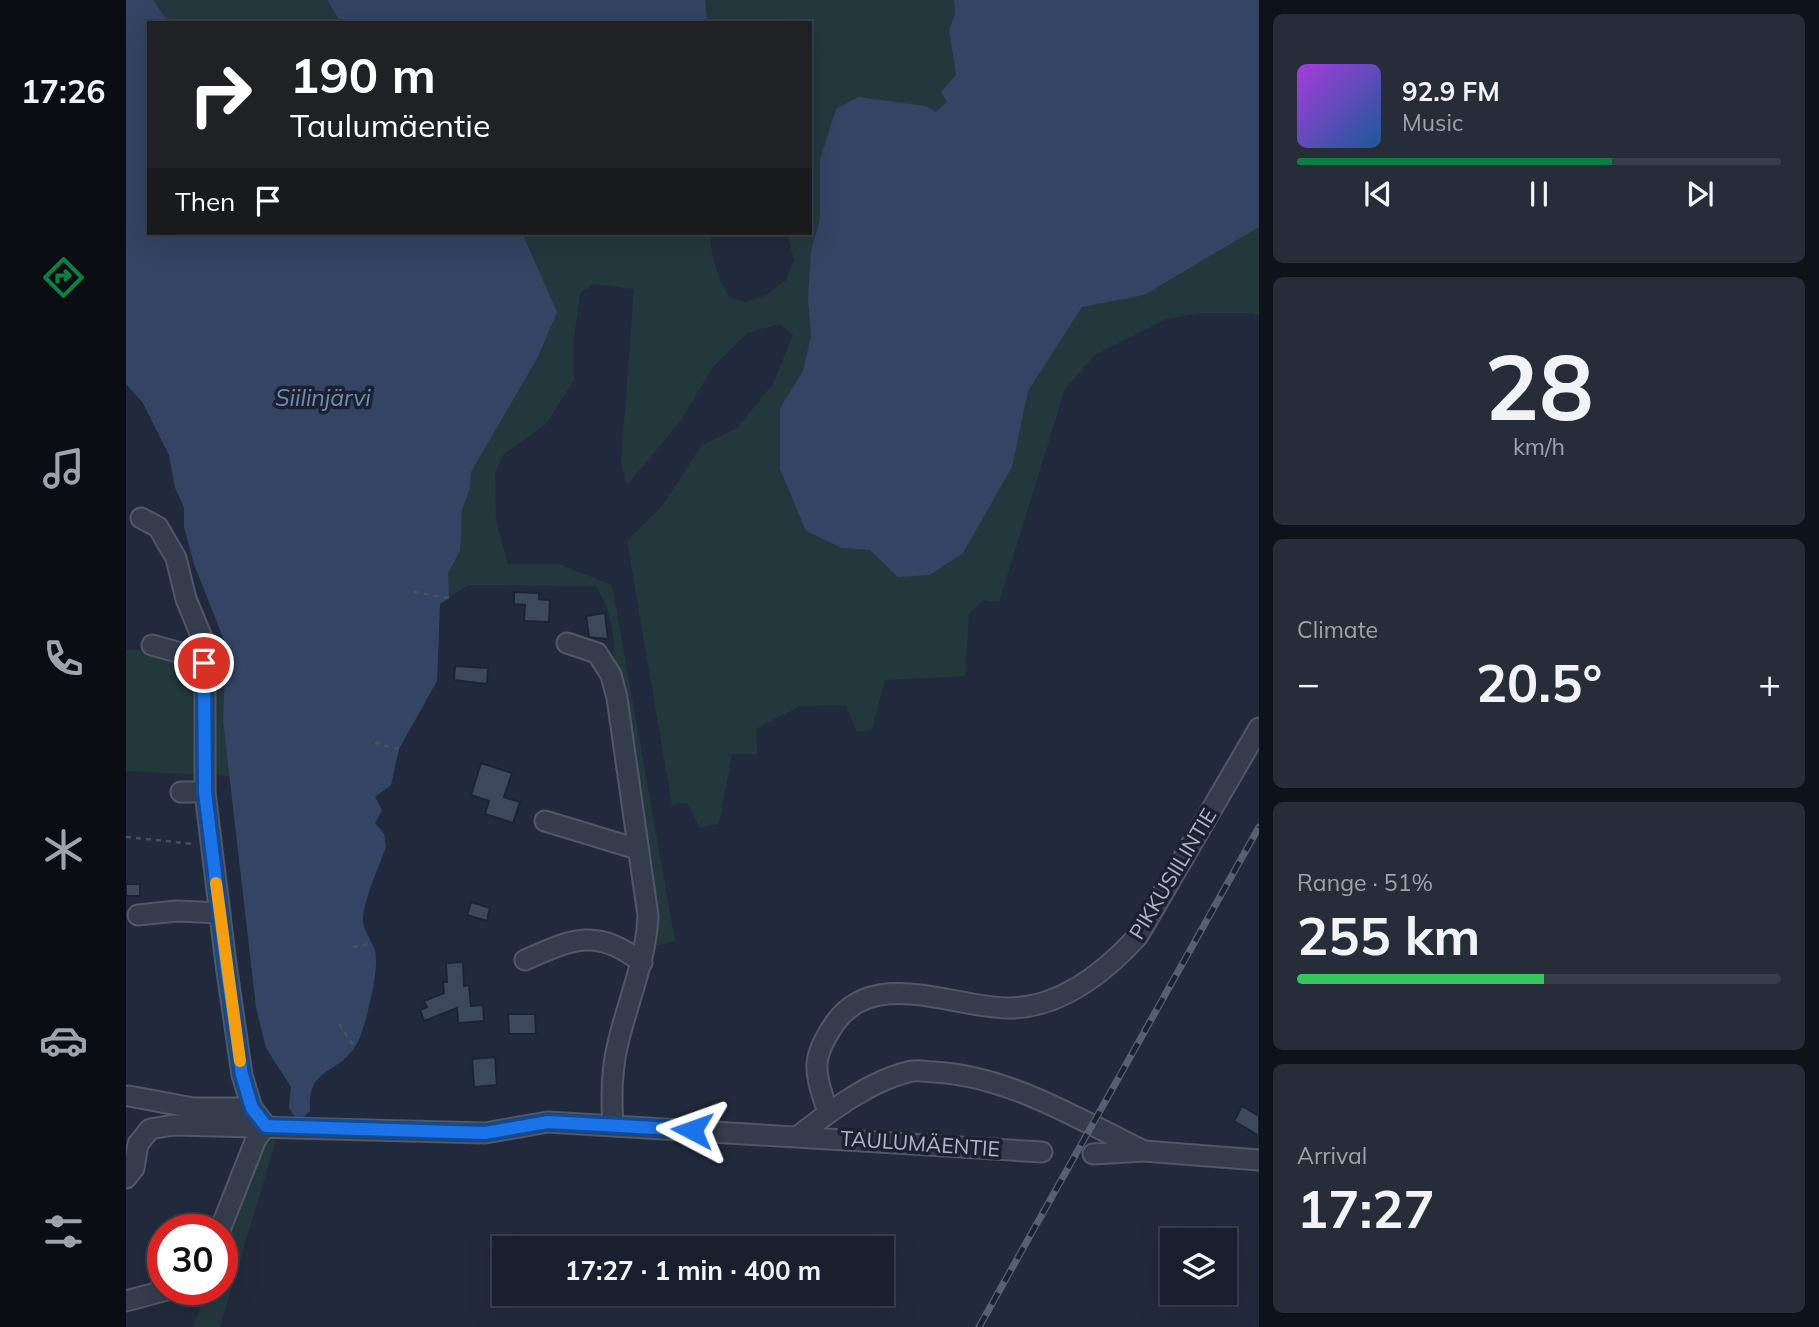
<!DOCTYPE html>
<meta charset="utf-8">
<style>
:root{--surface:#19202d;--page:#262d39;--text:#f1f3f6;--muted:#9fa3aa;--line:#373e49;--accent:#0b8043}
body{margin:0;font-family:Mulish,sans-serif;background:var(--page);color:var(--text);height:100vh;display:flex;flex-direction:column;font-size:26px;white-space:nowrap}
*{box-sizing:border-box;margin:0}
p{font-size:23px;color:var(--muted)}
.icon{flex:none;width:38px;height:38px;fill:none;stroke:currentColor;stroke-width:2;stroke-linecap:round;stroke-linejoin:round}
.map{position:relative;flex:1;overflow:hidden}
.details{display:flex;flex-direction:column;gap:14px;padding:14px;background:#0e1219;width:560px}
.details>*{flex:none}
.hud{position:absolute;left:21px;top:21px;width:665px;height:214px;border-radius:0px;box-shadow:0 7px 28px #0002,0 0 0 2px var(--line);background:#202124;color:#fff;overflow:hidden}
.fabs{position:absolute;left:1034px;top:1228px;display:grid;gap:14px}
.fabs a{display:grid;place-items:center;width:77px;height:77px;border-radius:0px;background:var(--surface);box-shadow:0 7px 28px #0002,0 0 0 2px var(--line);font-size:35px}
.speed{position:absolute;left:21px;top:1214px;display:flex;gap:14px;font-size:35px;font-weight:700;text-align:center}
.speed>*{display:grid;place-content:center;width:91px;height:91px;border-radius:50%;background:var(--surface);box-shadow:0 7px 28px #0002,0 0 0 2px var(--line);line-height:1}
.speed .limit{border:10px solid #d22;background:#fff;color:#111}
.pin{position:absolute;display:grid;place-items:center;width:60px;height:60px;color:#fff;margin:-30px;border:4px solid #fff;border-radius:50%;box-shadow:0 2px 7px #0007}
.me{position:absolute;width:77px;margin:-38px;rotate:274deg;stroke-linejoin:round;filter:drop-shadow(0 0 5px #0008)}
.turn{display:flex;align-items:center;gap:24px;height:147px;padding:0 28px;font-size:32px}
.turn .icon{width:91px;height:91px;stroke-width:2.5}
.turn b{display:block;font-size:49px;line-height:60px}
.then{display:flex;align-items:center;height:66px;padding:0 28px;background:#0003;gap:14px;font-size:26px}
.big{font-size:52px;font-weight:700;line-height:1.1}
.details .tile{flex:1;display:flex;flex-direction:column;justify-content:center;gap:10px;min-width:0;padding:0 24px;border-radius:10px;background:var(--page)}
.details .dial{align-items:center;gap:0}
.dial b{font-size:91px;line-height:1}
.song{display:flex;align-items:center;gap:21px}
.cover{width:84px;height:84px;border-radius:10px;background:linear-gradient(135deg,hsl(280 70% 55%),hsl(210 70% 35%))}
.played{height:7px;border-radius:4px;background:linear-gradient(90deg,var(--accent) 65%,var(--line) 65%)}
.keys{display:flex;justify-content:space-around;direction:ltr}
.heat{display:flex;justify-content:space-between;align-items:center;font-size:38px;direction:ltr}
.charge{height:10px;border-radius:5px;background:linear-gradient(90deg,#34c759 51%,var(--line) 0)}
.trip{position:absolute;left:366px;top:1236px;width:402px;height:70px;border-radius:0px;background:var(--surface);box-shadow:0 7px 28px #0002,0 0 0 2px var(--line);font-weight:700;line-height:70px;text-align:center}
main{display:flex;flex:1;min-height:0}
.tab-bar{display:flex;flex-direction:column;width:126px;justify-content:space-around;align-items:center;background:#0a0d12;color:var(--muted)}
.tab-bar .icon{width:49px;height:49px}
.tab-bar .active{color:var(--accent)}
.tab-bar b{font-size:32px;color:var(--text)}
.map>svg:first-child{display:block}
.green{fill:#23383d}
.water{fill:#334464}
.building{fill:#3c485b;stroke:#1c2433;stroke-width:2}
.lines{fill:none;stroke-linecap:round;stroke-linejoin:round}
.minor-casing{stroke:#505767;stroke-width:23}
.path{stroke:#41555a;stroke-width:2.5;stroke-dasharray:5 5;stroke-linecap:butt}
.minor{stroke:#353c4c;stroke-width:19}
.rail-casing{stroke:#566073;stroke-width:7}
.rail{stroke:#1a2231;stroke-width:4.5;stroke-dasharray:13;stroke-linecap:butt}
.route-casing{stroke:#114b97;stroke-width:18}
.route{stroke:#1a73e8;stroke-width:12}
.slow{stroke:#f59e0b;stroke-width:12}
.labels{text-anchor:middle;stroke-width:7;stroke-linejoin:round;paint-order:stroke}
.street-label{font-size:21px;fill:#b0b7c8;stroke:#1a2231}
.water-label{font-size:23px;font-style:italic;fill:#758bb2;stroke:#1a2231}
</style>
<main>
<nav class="tab-bar">
<b>17:26</b>
<svg class="icon active" aria-label="directions" viewBox="0 0 24 24"><path d="M12 3l9 9-9 9-9-9zM9 14v-3h6M13 9l2 2-2 2"/></svg>
<svg class="icon" aria-label="music" viewBox="0 0 24 24"><path d="M9 18V5l10-2v13"/><circle cx="6" cy="18" r="3"/><circle cx="16" cy="16" r="3"/></svg>
<svg class="icon" aria-label="phone" viewBox="0 0 24 24"><path d="M5 4h4l2 5-3 2q2 4 5 5l2-3 5 2v4C11 20 4 13 5 4z"/></svg>
<svg class="icon" aria-label="climate" viewBox="0 0 24 24"><path d="M12 3v18M4 7l16 10M4 17L20 7"/></svg>
<svg class="icon" aria-label="car" viewBox="0 0 24 24"><path d="M5 17H2v-5l4-1 3-4h7l3 4 3 1v5h-3M9 17h6M6 11h13"/><circle cx="7" cy="17" r="2"/><circle cx="17" cy="17" r="2"/></svg>
<svg class="icon" aria-label="filters" viewBox="0 0 24 24"><path d="M4 7h16M4 17h16"/><circle cx="9" cy="7" r="2"/><circle cx="15" cy="17" r="2"/></svg>
</nav>
<div class="map">
<svg width="1133" height="1327" viewBox="0 0 1133 1327">
<rect width="100%" height="100%" fill="#212a3c"/>
<!-- green -->
<path class="green" d="M0,0h201l14,23h-192z
M440,0h388l1,14 -6,16 7,45 303,-75v316l-6,-3h-52l-35,6 -70,35 -31,35 -66,213 -16,-2 -14,14 -4,62 -80,4 -13,49 -15,3 -11,-27 -46,1 -44,23 1,25h-25l-13,70 -19,4 -13,-25 -15,2 -45,-264 36,-36 38,-59 36,-18 36,-44 20,-49 -13,-11 -33,9 -34,34 -33,55 -53,63 -6,-22 13,-174 -41,-5 -13,9 -6,45v42l-28,44 -43,31 -8,18 1,49 12,42h51l53,21 63,356 -28,7 -36,-273c7,-30 1,-63 -15,-89l-128,-1 -28,19 -3,77 -38,68 -8,36 -16,12 7,13 -7,13 9,11 2,12c-7,22 -21,49 -23,72 -1,15 13,25 13,40 1,19 -9,61 -16,79 -17,41 -53,25 -50,74l-7,6h-8l-6,-9 2,-21 -25,-39 -10,-41 -26,-231 -104,-5v-121l100,1v-6l-32,-81 -10,-37v-20l-9,-19 -6,-33 -26,-52 -17,-19v-45l352,-106h233c-2,23 8,44 18,64l17,5 20,-7 20,-15 8,-20 -7,-27h23v-210h-260z
M137,1137l13,3 -56,187h-27l14,-37h15v-42z"/>
<!-- water -->
<path class="water" d="M0,0h27l16,23h-20v210h373l35,79 -19,45 -67,115 -1,16 -8,22 -2,41 -12,22 1,25 -9,6 -3,77 -38,68 -8,36 -16,12 7,13 -7,13 9,11 2,12c-7,22 -21,49 -23,72 -1,15 13,25 13,40 1,19 -9,61 -16,79 -17,41 -53,25 -50,74l-7,6h-8l-6,-9 2,-21 -25,-39 -10,-41 -33,-286 3,-76 -32,-81 -10,-37v-20l-9,-19 -6,-33 -26,-52 -17,-19z
M201,0h378l2,21 -366,2z
M828,0h305v227l-115,68 -62,12 -54,84 -16,76 -49,86 -33,22 -32,2 -28,-27 -28,-2 -36,-17 -26,-62v-61l23,-37 8,-35 -3,-38 3,-47 9,-32v-60l16,-50 22,-12 68,9 10,6 11,-10 -6,-10 15,-17 -7,-45 6,-16z"/>
<!-- building -->
<path class="building" d="M388,592l25,1v6l11,1 -1,22 -25,-1 1,-16 -11,-1z
M479,613l3,26 -19,-2 -3,-21z
M329,666l33,2 -1,16 -33,-4z
M355,763l31,10 -8,24 16,5 -7,21 -28,-9 4,-13 -18,-6z
M0,884h14v12h-14z
M345,902l19,6 -3,13 -20,-6z
M337,962l1,24 5,-1 2,21 12,-1 1,16 -26,2 -1,-15 -33,13 -4,-11 7,-3 -3,-6 20,-8 -1,-11h4l-1,-19z
M382,1014h27l1,20h-27z
M369,1057l2,28 -23,2 -2,-28z
M1116,1106l17,10v20l-25,-15z"/>
<g class="lines">
<!-- minor casing -->
<g class="minor-casing">
<path id="minor" d="M15,518l17,9 18,31 10,41 19,46v147l21,172 16,111 10,33 14,18 -10,13 -36,91
M441,643l30,10 14,22 6,23 31,218c-2,45 -20,84 -30,127 -7,28 -7,54 -5,82
M26,645l36,10 15,25
M55,792h24
M419,821l92,28
M12,915l39,-4 43,2
M399,960c47,-21 73,-33 117,3
M3,1096l64,12h59
M702,1113c-13,-42 -19,-52 7,-90 40,-57 120,-14 176,-15 51,-1 95,-37 127,-72l121,-208
M671,1137c32,-25 71,-55 111,-65 8,-3 18,0 26,0 75,4 144,47 210,79
M967,1154l51,-3 115,9
M0,1178l8,-10 4,-24 12,-15 24,-4 311,8 63,-11 494,30
M0,1301l41,-11"/>
</g>
<!-- path -->
<path class="path" d="M288,592l35,6
M249,743l24,6
M0,837l68,7
M227,947l19,-4
M213,1024l15,22"/>
<!-- minor -->
<use href="#minor" class="minor"/>
<!-- rail casing -->
<g class="rail-casing">
<path id="rail" d="M853,1327l280,-500"/>
</g>
<!-- rail -->
<use href="#rail" class="rail"/>
</g>
<g class="lines">
<!-- route casing -->
<g class="route-casing">
<path id="route" d="M78,663l1,129 21,172 16,111 10,33 14,18 219,7 63,-11 144,8"/>
</g>
<!-- route -->
<use href="#route" class="route"/>
<!-- slow -->
<path class="slow" d="M90,883l24,178"/>
</g>
<g class="labels">
<!-- street labels -->
<g class="street-label">
<text transform="translate(1047 874) rotate(-59)" y="7">PIKKUSIILINTIE</text>
<text transform="translate(794 1144) rotate(4)" y="7">TAULUMÄENTIE</text>
</g>
<!-- water labels -->
<g class="water-label">
<text x="197" y="406">Siilinjärvi</text>
</g>
</g>
</svg>
<div class="fabs">
<a><svg class="icon" aria-label="layers" viewBox="0 0 24 24"><path d="M12 4l9 5-9 5-9-5zM3 14l9 5 9-5"/></svg></a>
</div>
<div class="speed"><div class="limit">30</div></div>
<div class="pin" style="left:78px;top:663px;background:#d93025"><svg class="icon" aria-label="arrive" viewBox="0 0 24 24"><path d="M6 21V4h12l-3 4 3 4H6"/></svg></div>
<svg class="me" style="left:566px;top:1130px" viewBox="-20 -20 40 40"><path d="M0-17L14 15 0 8-14 15z" fill="#1a73e8" stroke="#fff" stroke-width="4"/></svg>
<div class="trip">17:27 · 1 min · 400 m</div>
<div class="hud">
<div class="turn"><svg class="icon" aria-label="right" viewBox="0 0 24 24"><path d="M7 20v-9h11M14 6l5 5-5 5"/></svg><div><b>190 m</b>Taulumäentie</div></div>
<div class="then">Then<svg class="icon" aria-label="arrive" viewBox="0 0 24 24"><path d="M6 21V4h12l-3 4 3 4H6"/></svg></div>
</div>
</div>
<section class="details">
<div class="tile">
<div class="song"><i class="cover"></i><div><b>92.9 FM</b><p>Music</p></div></div>
<div class="played"></div>
<div class="keys"><svg class="icon" aria-label="previous" viewBox="0 0 24 24"><path d="M18 5L8 12l10 7zM5 5v14"/></svg><svg class="icon" aria-label="pause" viewBox="0 0 24 24"><path d="M8 5v14M16 5v14"/></svg><svg class="icon" aria-label="next" viewBox="0 0 24 24"><path d="M6 5l10 7-10 7zM19 5v14"/></svg></div>
</div>
<div class="tile dial"><b>28</b><p>km/h</p></div>
<div class="tile"><p>Climate</p>
<div class="heat"><a>−</a><b class="big">20.5°</b><a>+</a></div>
</div>
<div class="tile"><p>Range · 51%</p><b class="big">255 km</b><div class="charge"></div></div>
<div class="tile"><p>Arrival</p><b class="big">17:27</b></div>
</section>
</main>
